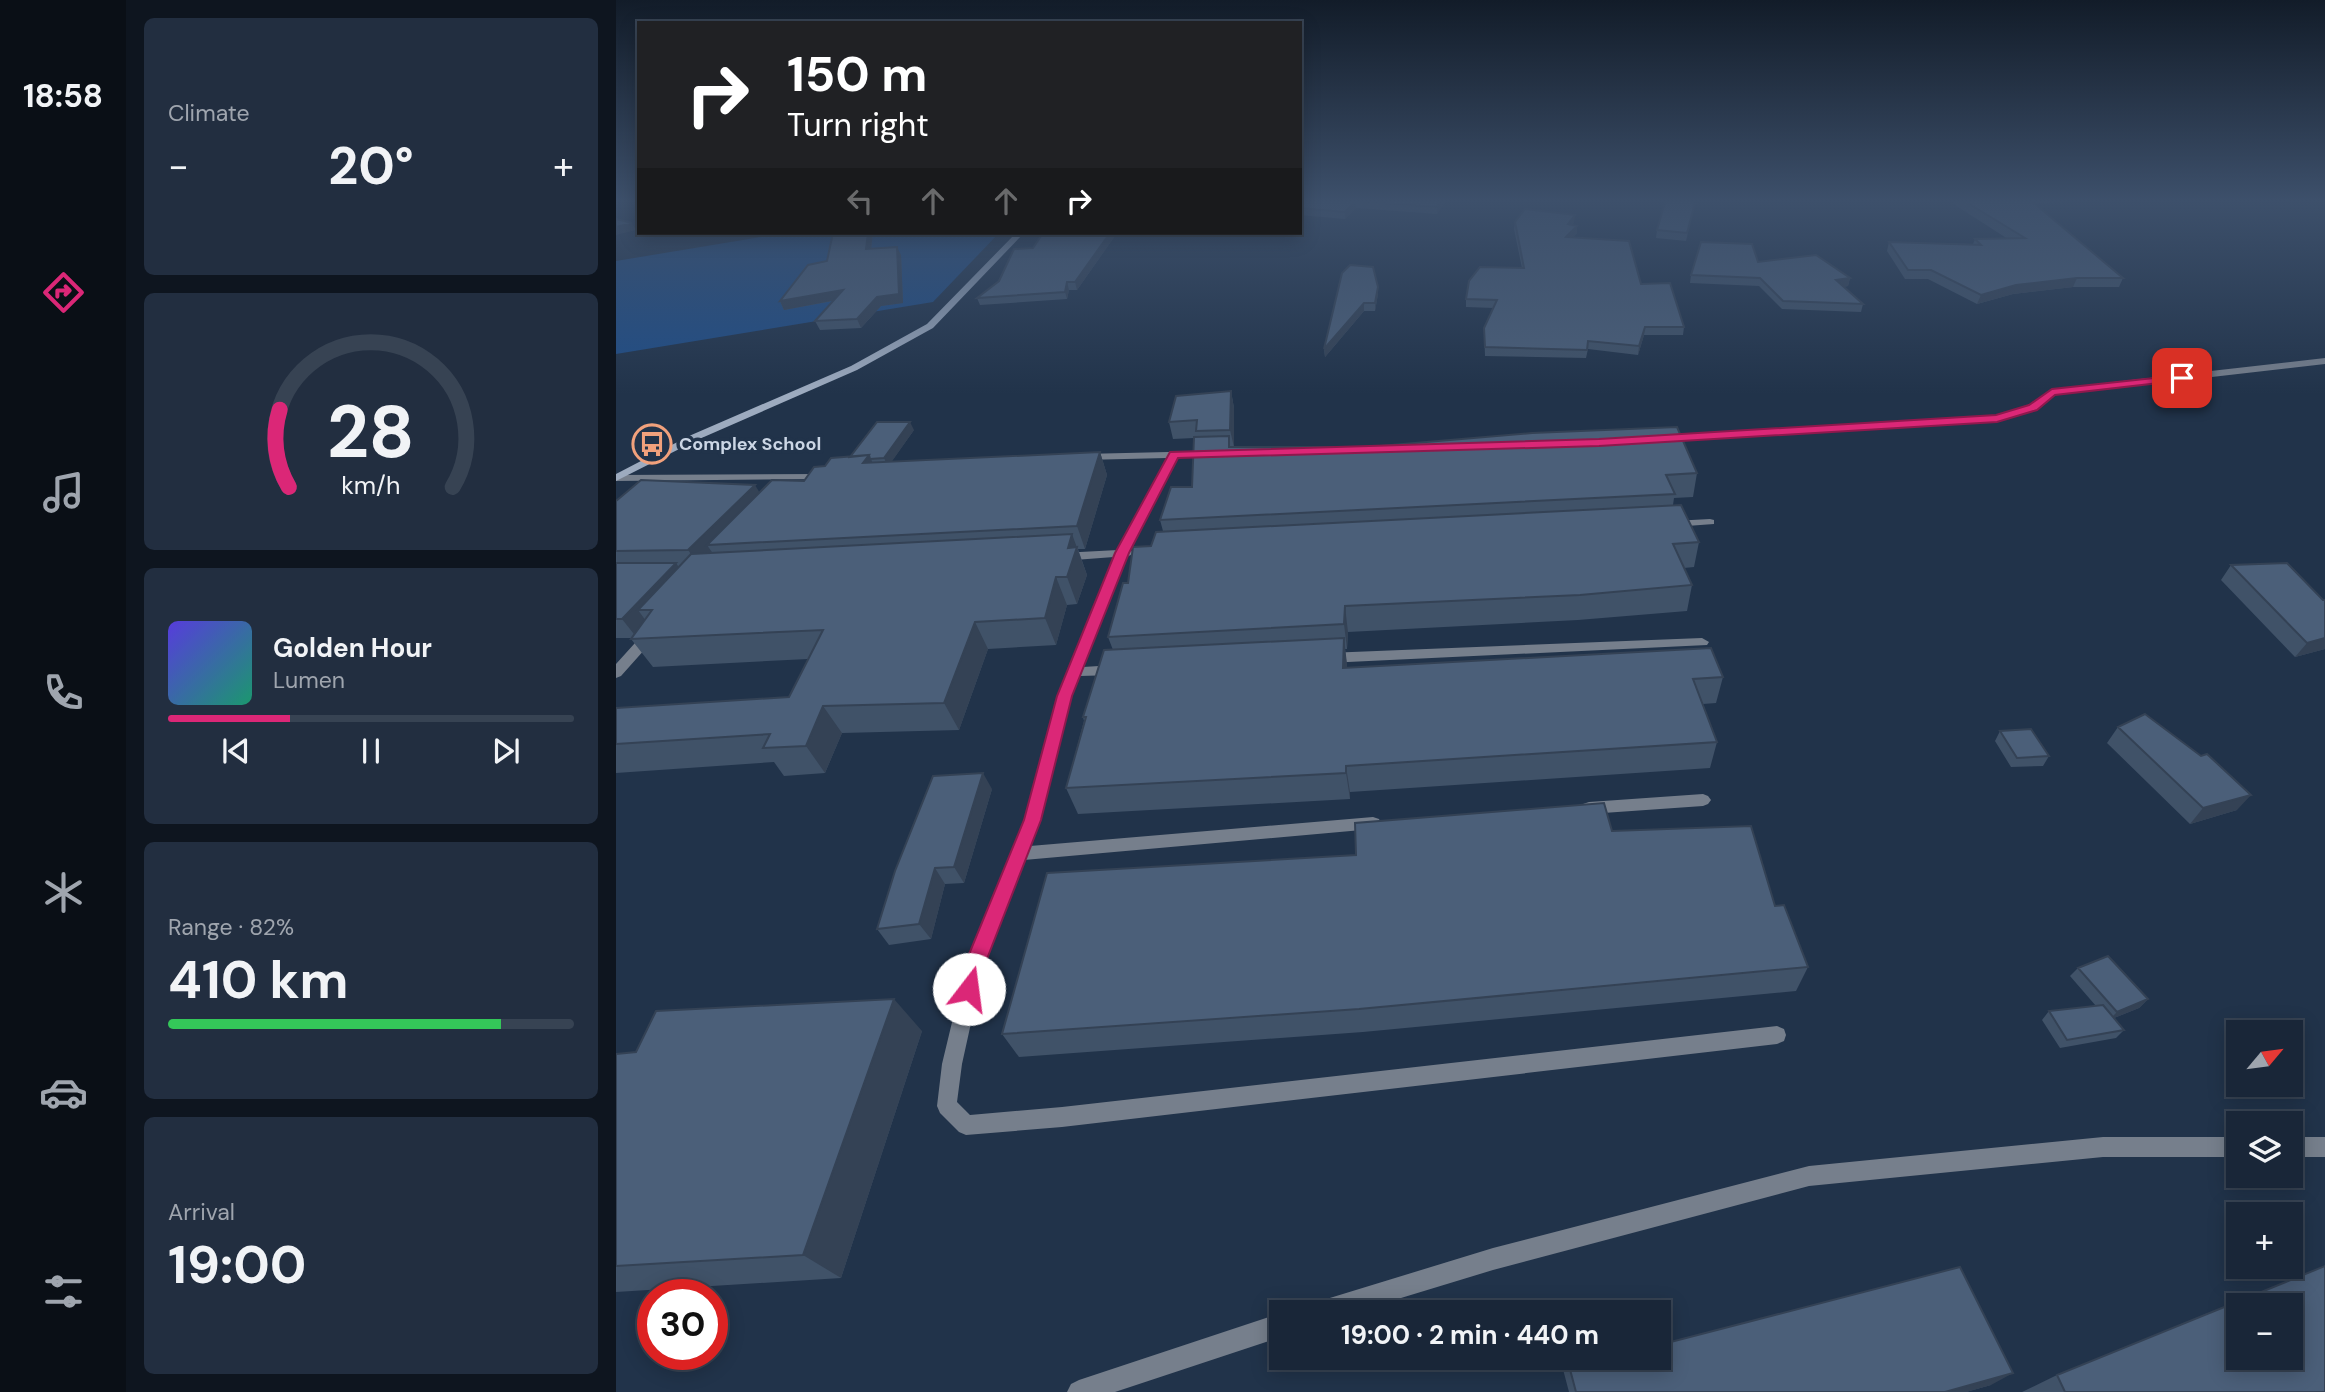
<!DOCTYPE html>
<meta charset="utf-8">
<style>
:root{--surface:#192638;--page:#222e40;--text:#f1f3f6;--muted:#9fa5ae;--line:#374353;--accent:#db2777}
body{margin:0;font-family:"DM Sans",sans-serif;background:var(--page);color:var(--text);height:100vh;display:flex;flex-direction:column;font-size:26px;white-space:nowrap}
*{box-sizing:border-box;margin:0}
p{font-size:23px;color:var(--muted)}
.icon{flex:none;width:38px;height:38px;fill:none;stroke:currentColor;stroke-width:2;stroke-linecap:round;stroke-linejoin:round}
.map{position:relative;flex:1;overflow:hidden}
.panel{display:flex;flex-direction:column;gap:18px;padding:18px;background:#0e151f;width:490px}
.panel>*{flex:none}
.top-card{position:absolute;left:21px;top:21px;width:665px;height:214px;border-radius:0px;box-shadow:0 4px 18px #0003,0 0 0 2px var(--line);background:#202124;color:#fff;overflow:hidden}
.needle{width:46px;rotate:61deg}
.controls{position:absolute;left:1610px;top:1020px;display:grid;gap:14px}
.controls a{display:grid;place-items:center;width:77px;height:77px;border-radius:0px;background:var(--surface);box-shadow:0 4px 18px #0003,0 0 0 2px var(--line);font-size:35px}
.speed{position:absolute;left:21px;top:1279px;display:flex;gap:14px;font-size:35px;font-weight:700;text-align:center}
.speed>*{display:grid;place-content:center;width:91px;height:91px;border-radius:50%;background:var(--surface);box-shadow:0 4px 18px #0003,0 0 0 2px var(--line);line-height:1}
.speed .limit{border:10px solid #d22;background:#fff;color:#111}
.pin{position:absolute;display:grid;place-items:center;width:60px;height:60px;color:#fff;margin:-30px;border-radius:14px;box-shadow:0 4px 10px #0006}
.me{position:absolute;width:77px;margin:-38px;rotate:15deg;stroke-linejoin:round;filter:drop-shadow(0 0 5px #0008)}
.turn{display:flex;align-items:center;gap:24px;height:147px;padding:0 35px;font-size:32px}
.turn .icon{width:91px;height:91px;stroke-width:2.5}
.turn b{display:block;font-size:49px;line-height:60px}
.lanes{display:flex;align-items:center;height:66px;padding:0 35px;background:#0003;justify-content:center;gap:35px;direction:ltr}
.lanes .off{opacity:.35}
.big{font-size:52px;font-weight:700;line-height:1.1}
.panel .card{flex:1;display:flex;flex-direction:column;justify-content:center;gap:10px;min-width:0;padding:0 24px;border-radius:10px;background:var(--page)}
.panel .dial{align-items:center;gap:0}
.dial svg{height:182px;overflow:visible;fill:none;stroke:var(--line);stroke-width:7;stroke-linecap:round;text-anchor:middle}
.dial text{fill:var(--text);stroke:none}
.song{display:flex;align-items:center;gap:21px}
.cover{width:84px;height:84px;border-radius:10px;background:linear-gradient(135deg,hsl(250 70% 55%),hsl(160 70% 35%))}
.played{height:7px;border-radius:4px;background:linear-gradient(90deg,var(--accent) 30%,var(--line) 30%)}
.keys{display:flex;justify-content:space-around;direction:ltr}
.heat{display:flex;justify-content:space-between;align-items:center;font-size:38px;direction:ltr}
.charge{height:10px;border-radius:5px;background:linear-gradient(90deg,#34c759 82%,var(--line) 0)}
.trip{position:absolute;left:653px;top:1300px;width:402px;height:70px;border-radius:0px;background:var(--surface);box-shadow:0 4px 18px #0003,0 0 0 2px var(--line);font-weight:700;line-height:70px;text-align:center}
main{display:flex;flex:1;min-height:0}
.tab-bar{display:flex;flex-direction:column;width:126px;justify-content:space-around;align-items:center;background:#0a0f16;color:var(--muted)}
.tab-bar .icon{width:49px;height:49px}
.tab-bar .selected{color:var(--accent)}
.tab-bar b{font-size:32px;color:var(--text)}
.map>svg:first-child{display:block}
.green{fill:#1f4d87}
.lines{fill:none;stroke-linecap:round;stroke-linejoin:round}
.minor{fill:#767f8c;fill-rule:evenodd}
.secondary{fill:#9dabbf;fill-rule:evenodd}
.wall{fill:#405268}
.shaded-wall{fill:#344255}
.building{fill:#4b5f79;stroke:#344255;stroke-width:2;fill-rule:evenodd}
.route{fill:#db2777;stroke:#8e194d;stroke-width:2}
.labels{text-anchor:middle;stroke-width:7;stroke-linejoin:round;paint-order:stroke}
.far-poi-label{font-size:18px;font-weight:bold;fill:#cbd6e5;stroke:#21334a;text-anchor:start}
</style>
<main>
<nav class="tab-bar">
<b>18:58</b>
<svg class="icon selected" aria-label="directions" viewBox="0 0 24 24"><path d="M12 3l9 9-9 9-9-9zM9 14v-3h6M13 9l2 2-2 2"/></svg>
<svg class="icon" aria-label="music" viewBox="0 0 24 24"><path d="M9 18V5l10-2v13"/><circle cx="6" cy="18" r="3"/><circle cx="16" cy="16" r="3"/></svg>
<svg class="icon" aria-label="phone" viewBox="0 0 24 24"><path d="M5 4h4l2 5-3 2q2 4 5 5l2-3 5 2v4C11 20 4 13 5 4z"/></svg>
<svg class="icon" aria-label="climate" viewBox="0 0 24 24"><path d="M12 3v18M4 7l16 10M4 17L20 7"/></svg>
<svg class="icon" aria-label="car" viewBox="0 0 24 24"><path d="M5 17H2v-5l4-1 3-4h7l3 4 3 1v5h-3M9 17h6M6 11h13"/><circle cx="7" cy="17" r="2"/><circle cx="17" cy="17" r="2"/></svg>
<svg class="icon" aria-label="filters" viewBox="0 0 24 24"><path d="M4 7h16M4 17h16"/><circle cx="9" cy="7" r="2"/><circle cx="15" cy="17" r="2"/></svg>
</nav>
<section class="panel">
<div class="card"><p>Climate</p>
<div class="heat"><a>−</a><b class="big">20°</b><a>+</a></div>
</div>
<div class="card dial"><svg viewBox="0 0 100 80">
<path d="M14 69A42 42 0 1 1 86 69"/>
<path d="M14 69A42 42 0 0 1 10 35" stroke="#db2777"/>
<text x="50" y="56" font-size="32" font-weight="700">28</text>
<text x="50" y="72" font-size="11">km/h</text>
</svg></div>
<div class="card">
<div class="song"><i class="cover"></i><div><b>Golden Hour</b><p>Lumen</p></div></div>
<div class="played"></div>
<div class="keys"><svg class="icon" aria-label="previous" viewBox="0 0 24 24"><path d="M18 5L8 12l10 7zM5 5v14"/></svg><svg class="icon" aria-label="pause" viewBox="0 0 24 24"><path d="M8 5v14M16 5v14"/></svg><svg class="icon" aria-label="next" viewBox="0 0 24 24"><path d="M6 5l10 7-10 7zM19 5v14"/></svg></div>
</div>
<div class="card"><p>Range · 82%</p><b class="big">410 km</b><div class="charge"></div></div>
<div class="card"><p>Arrival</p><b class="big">19:00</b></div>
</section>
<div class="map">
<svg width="1709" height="1392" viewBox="0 0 1709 1392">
<rect width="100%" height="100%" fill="#21334a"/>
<!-- green -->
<path class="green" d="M169,233h214l-66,69 -317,52v-93z"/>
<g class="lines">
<!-- minor -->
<path class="minor" d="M1709,358v6l-270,31 -19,15 -39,11 -333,21 -5,-3 5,-3 333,-21 33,-9 22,-17z
M594,451l5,3 -1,2 -37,2 -47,92 4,3 -7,4 -44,110 32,-2 7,5 -7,5 -35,1 -8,20 -32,124 -10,26 343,-29 6,2 2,4 -2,4 -6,2 -349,31 -40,104 -22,100 -5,38 13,13 92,-8 715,-81 7,3 2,6 -2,6 -7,3 -715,83 -96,8 -7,-3 -19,-19 -3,-7 5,-42 24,-100 58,-144 34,-124 56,-139 -53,4 -6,-4 6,-4 57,-3 49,-92 -84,2 -5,-3 5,-3z
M206,474l4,1v4l-210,2v-6z
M1094,519l4,1v4l-41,3 -6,-3 6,-3z
M33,632l5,1 2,3 -2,3 -33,37 -5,2v-14l28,-31z
M1086,638l7,4 -2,3 -380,18 -7,-5 7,-5z
M1087,794l5,2 3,4 -3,4 -5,2 -114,8 -6,-2 -2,-4 2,-4 6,-2z
M1487,1137h135v20h-135l-294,29 -316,84 -138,42h-46l3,-8 8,-3 173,-53 316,-82z
M1675,1137h34v20h-34z
M665,1313v24l-166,55h-48l4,-8 8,-4z"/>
<!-- secondary -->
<path class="secondary" d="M400,233h8l-91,95 -76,42 -160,70 -81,41v-7l73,-38 162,-70 76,-42z"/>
</g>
<!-- wall -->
<path class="wall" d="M684,199h147l-10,15 -81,-6 -11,11 -45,-4z
M1080,199l-10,42 -30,-3 1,-8z
M1334,199h161l-1,2 -76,2 89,75 -4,9h-46l-60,7 -36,10 -49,-25h-23l-18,-28 2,-9 84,2 2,-5h33l-53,-34z
M899,222h59l-2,3 5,8 -5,5 69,46 43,43 -1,8h-39l-6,20 -50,-6 -2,9 -101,-2 -1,-28 10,-20 -28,-1v-8l56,-31 -8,-39z
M217,233h40l-2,16 30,6 2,48 -22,3 -20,22 -41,2 -5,-9 18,-20 -49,9 -4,-9 47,-40z
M427,233h74l-40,57h-8l-2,9 -87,6 -3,-7 22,-17 34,-33z
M1142,262l92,16 -2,8 -5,1 20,17 -2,8 -79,-3 -23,-23 -69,-3 1,-8z
M762,287v7l-3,17h-11l-39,46 -1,-8z
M615,391l3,17v39l463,26 -4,24 -19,1 -1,7 26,37 -5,25 -10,1 8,17 -5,26 -109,9 -230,12 -1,17h-2l2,19 376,9 -7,26 -13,1 14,38 -7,26 -360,24v7l-272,15 -12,-26 18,-67 -1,-4 30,-67 -5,-13 20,-54 23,-37 12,-15 -3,-11 32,-33 2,-49 -21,1 -4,-17z
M298,430l-23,32 209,-10 7,23 -22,74h-7l9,26 -10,29 -10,1 -11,40 -68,4 -29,81 -117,3 -17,40 -41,3 -10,-14 -158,11v-65l173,-11 19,-38 -155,8 -22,-28 1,-1h-16v-137l144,-9 44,-11 21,-15z
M1615,565l92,35h2v49l-30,8 -74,-77z
M1502,727l119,83 -47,14 -83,-81z
M1384,731l49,25 -6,10 -32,1 -16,-26z
M376,789l-28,94 -19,1 -14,55 -42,6 -12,-16z
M996,831l163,75 33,61 -12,24 -433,41 -344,25 -17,-23 354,-179z
M1462,968l70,31 -9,9 -25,10 10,12 -8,8 -56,10 -18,-28 7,-9 47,-5 -26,-30z
M306,1031l-81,247 -225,14v-238z
M944,1358h99l332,27 -25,7h-397z
M1441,1375l268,17h-303z"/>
<!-- shaded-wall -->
<path class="shaded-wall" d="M826,199h5l-10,15v-7z
M739,201l1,7 -11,11v-7z
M959,215l-1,7 -6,10v-8z
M16,223l4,7 -20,5v-8z
M961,226v7l-12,12 1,-8z
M252,233h5l-3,24 -4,-8z
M494,233h7l-40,57 -2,-8z
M281,247l4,8 2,48 -22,3 -20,22 -4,-9z
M1234,278l-2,8 -14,2 2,-8z
M1461,278l-4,9 -60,7 -36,10 4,-9 35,-10z
M451,282l2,8 -2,9 -2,-7z
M762,287v7l-3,17v-8z
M227,290l4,8 -63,12 -4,-9z
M748,303v8l-39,46 -1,-8z
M1029,327l-1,8 -6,20 1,-9z
M615,391l3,17v39l-4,-17z
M294,422l4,8 -26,37 -4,-9z
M484,452l7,23 -22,74 -8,-23z
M253,455l11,23 -17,-15z
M139,485l11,18 -59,42 7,10 -13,13 -13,-18z
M456,534l15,41 -10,29 -10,-27 1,-29z
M60,563l13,19 -37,28h-14l11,15 -12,13 -15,-19z
M440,577l11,28 -11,40 -11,-27z
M729,606l3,26 -1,17 -3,-25z
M359,622l13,27 -29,81 -15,-27z
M728,638l3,26v31l-4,-27z
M1709,638v11l-30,8 12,-14z
M207,706l19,27 -17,40 -19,-27z
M730,766l4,26v7l-4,-26z
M367,773l9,16 -28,94 -10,-16z
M1635,795l-14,15 -47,14 13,-16z
M319,868l10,16 -14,55 -12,-15z
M278,999l28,32 -81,247 -38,-23z
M1532,999l-9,9 -30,12 8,-8z
M1397,1373l-22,12 -25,7h-21z"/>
<!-- building -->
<path class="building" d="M684,199h142l-5,8 -82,-6 -10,11 -45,-4z
M1050,199h30l-9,34 -30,-3z
M1345,199h68l94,79h-46l-61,7 -35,10 -50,-25h-23l-19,-28 92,3 -6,-6 50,-1z
M909,209l50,6 -7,9 9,2 -11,11 63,4 12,43 29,-1 14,44h-39l-6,19 -51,-5 -1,9 -102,-3 -1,-19 13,-28 -31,-1 3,-18 11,-14 44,1 -9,-46z
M0,219l16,4 -16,4z
M217,233h35l-2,16 31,-2 2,47 -22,3 -20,22 -42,2 28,-31 -63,11 28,-36 19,-4z
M427,233h67l-35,49h-8l-2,10 -88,6 22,-17 15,-32 19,-1z
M1085,242l51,2 6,18 58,-7 34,23 -14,2 27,24 -80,-3 -23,-23 -69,-3z
M734,265l23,2 5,20 -3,16h-11l-40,46 18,-76z
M615,391l-1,39 -34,1 1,-11 -28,2 7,-26z
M261,422h33l-26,36 -14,1 -1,-4 -19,2z
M1061,427l20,46 -31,2 9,19 -515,26 11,-33h21l2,-50 35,-1v11h139l164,-14z
M484,452l-23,74 -370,19 65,-65 32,1 10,-14 11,-1 6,-8 38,-3 -6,8z
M25,480l114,5 -67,65 -72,1v-50z
M1065,505l18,37 -26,2 19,41 -112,10 -235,11 -1,18 -236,13 15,-54h5l5,-36 18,-1 5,-14z
M456,534l-4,14 9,-1 -10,30h-11l-11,41 -70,4 -31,81 -121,3 -17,40 -43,2 7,-14 -154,10v-36l173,-11 34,-67 -192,9 21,-29h-14l53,-56z
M0,563h60l-54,56h-6z
M1671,563l36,37h2v38l-18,5 -76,-78z
M728,638l-1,30 368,-20 12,29 -30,2 24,63 -371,24v7l-280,15 20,-71h-3l21,-67z
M1529,714l56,42 6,-2 44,41 -48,13 -85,-81z
M1415,729l18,27 -32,2 -17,-27z
M367,773l-29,94 -19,1 -16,56 -42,5 18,-58 38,-95z
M988,803l8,28 139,-5 24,80 9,-1 24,62 -449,42 -357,25 45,-161 309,-18 -1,-32z
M1492,956l40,43 -31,13 -39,-44z
M278,999l-91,256 -187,11v-212l20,-2 20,-41z
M1487,1005l21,25 -57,10 -18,-29z
M1709,1266v126h-260l-8,-17zM1622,1306h53v52h-53z
M1344,1267l53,106 -68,19h-369l-9,-34h92v-13z"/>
<!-- sky -->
<linearGradient id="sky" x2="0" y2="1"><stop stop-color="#121c29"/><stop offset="0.51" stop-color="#3d506b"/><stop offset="1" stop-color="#3d506b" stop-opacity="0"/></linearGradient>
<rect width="1709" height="394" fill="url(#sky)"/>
<!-- route -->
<path class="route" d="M1566,375l3,1v4l-130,15 -18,15 -40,12 -398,24 -421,12 -49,95 -57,143 -31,124 -56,144 -8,32 -8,2 -7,-2 -3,-7 6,-25 59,-144 33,-124 58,-143 55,-101 429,-13 397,-24 33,-10 23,-16z"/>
<!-- icons -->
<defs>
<g id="bus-ring" transform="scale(2.0125)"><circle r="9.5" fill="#21334a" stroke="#f1a17c" stroke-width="1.5"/><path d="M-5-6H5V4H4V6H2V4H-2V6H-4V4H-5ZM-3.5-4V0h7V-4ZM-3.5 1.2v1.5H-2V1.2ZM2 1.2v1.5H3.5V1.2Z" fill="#f1a17c"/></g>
</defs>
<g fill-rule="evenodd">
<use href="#bus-ring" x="36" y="444"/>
</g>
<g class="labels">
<!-- far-poi labels -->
<g class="far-poi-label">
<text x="63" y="450">Complex School</text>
</g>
</g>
</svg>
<div class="controls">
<a><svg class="needle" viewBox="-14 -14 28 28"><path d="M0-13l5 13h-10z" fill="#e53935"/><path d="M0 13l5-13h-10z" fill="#9fa5ae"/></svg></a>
<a><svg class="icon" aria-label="layers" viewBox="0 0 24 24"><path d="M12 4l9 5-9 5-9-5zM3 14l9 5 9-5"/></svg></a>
<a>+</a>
<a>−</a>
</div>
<div class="speed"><div class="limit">30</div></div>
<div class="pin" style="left:1566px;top:378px;background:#d93025"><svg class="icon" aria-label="arrive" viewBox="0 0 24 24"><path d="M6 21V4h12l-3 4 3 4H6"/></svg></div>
<svg class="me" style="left:353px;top:989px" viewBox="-20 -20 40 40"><circle r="19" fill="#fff"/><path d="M0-13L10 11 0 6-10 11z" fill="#db2777"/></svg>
<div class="trip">19:00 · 2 min · 440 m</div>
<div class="top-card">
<div class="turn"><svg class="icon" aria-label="right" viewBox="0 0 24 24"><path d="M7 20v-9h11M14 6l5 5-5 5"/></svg><div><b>150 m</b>Turn right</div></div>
<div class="lanes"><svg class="icon off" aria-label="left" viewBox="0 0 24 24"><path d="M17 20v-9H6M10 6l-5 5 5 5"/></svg><svg class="icon off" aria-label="ahead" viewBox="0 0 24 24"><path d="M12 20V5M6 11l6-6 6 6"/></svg><svg class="icon off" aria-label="ahead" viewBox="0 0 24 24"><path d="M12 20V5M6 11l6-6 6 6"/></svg><svg class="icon" aria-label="right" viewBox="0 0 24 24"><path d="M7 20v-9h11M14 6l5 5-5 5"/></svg></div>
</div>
</div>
</main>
